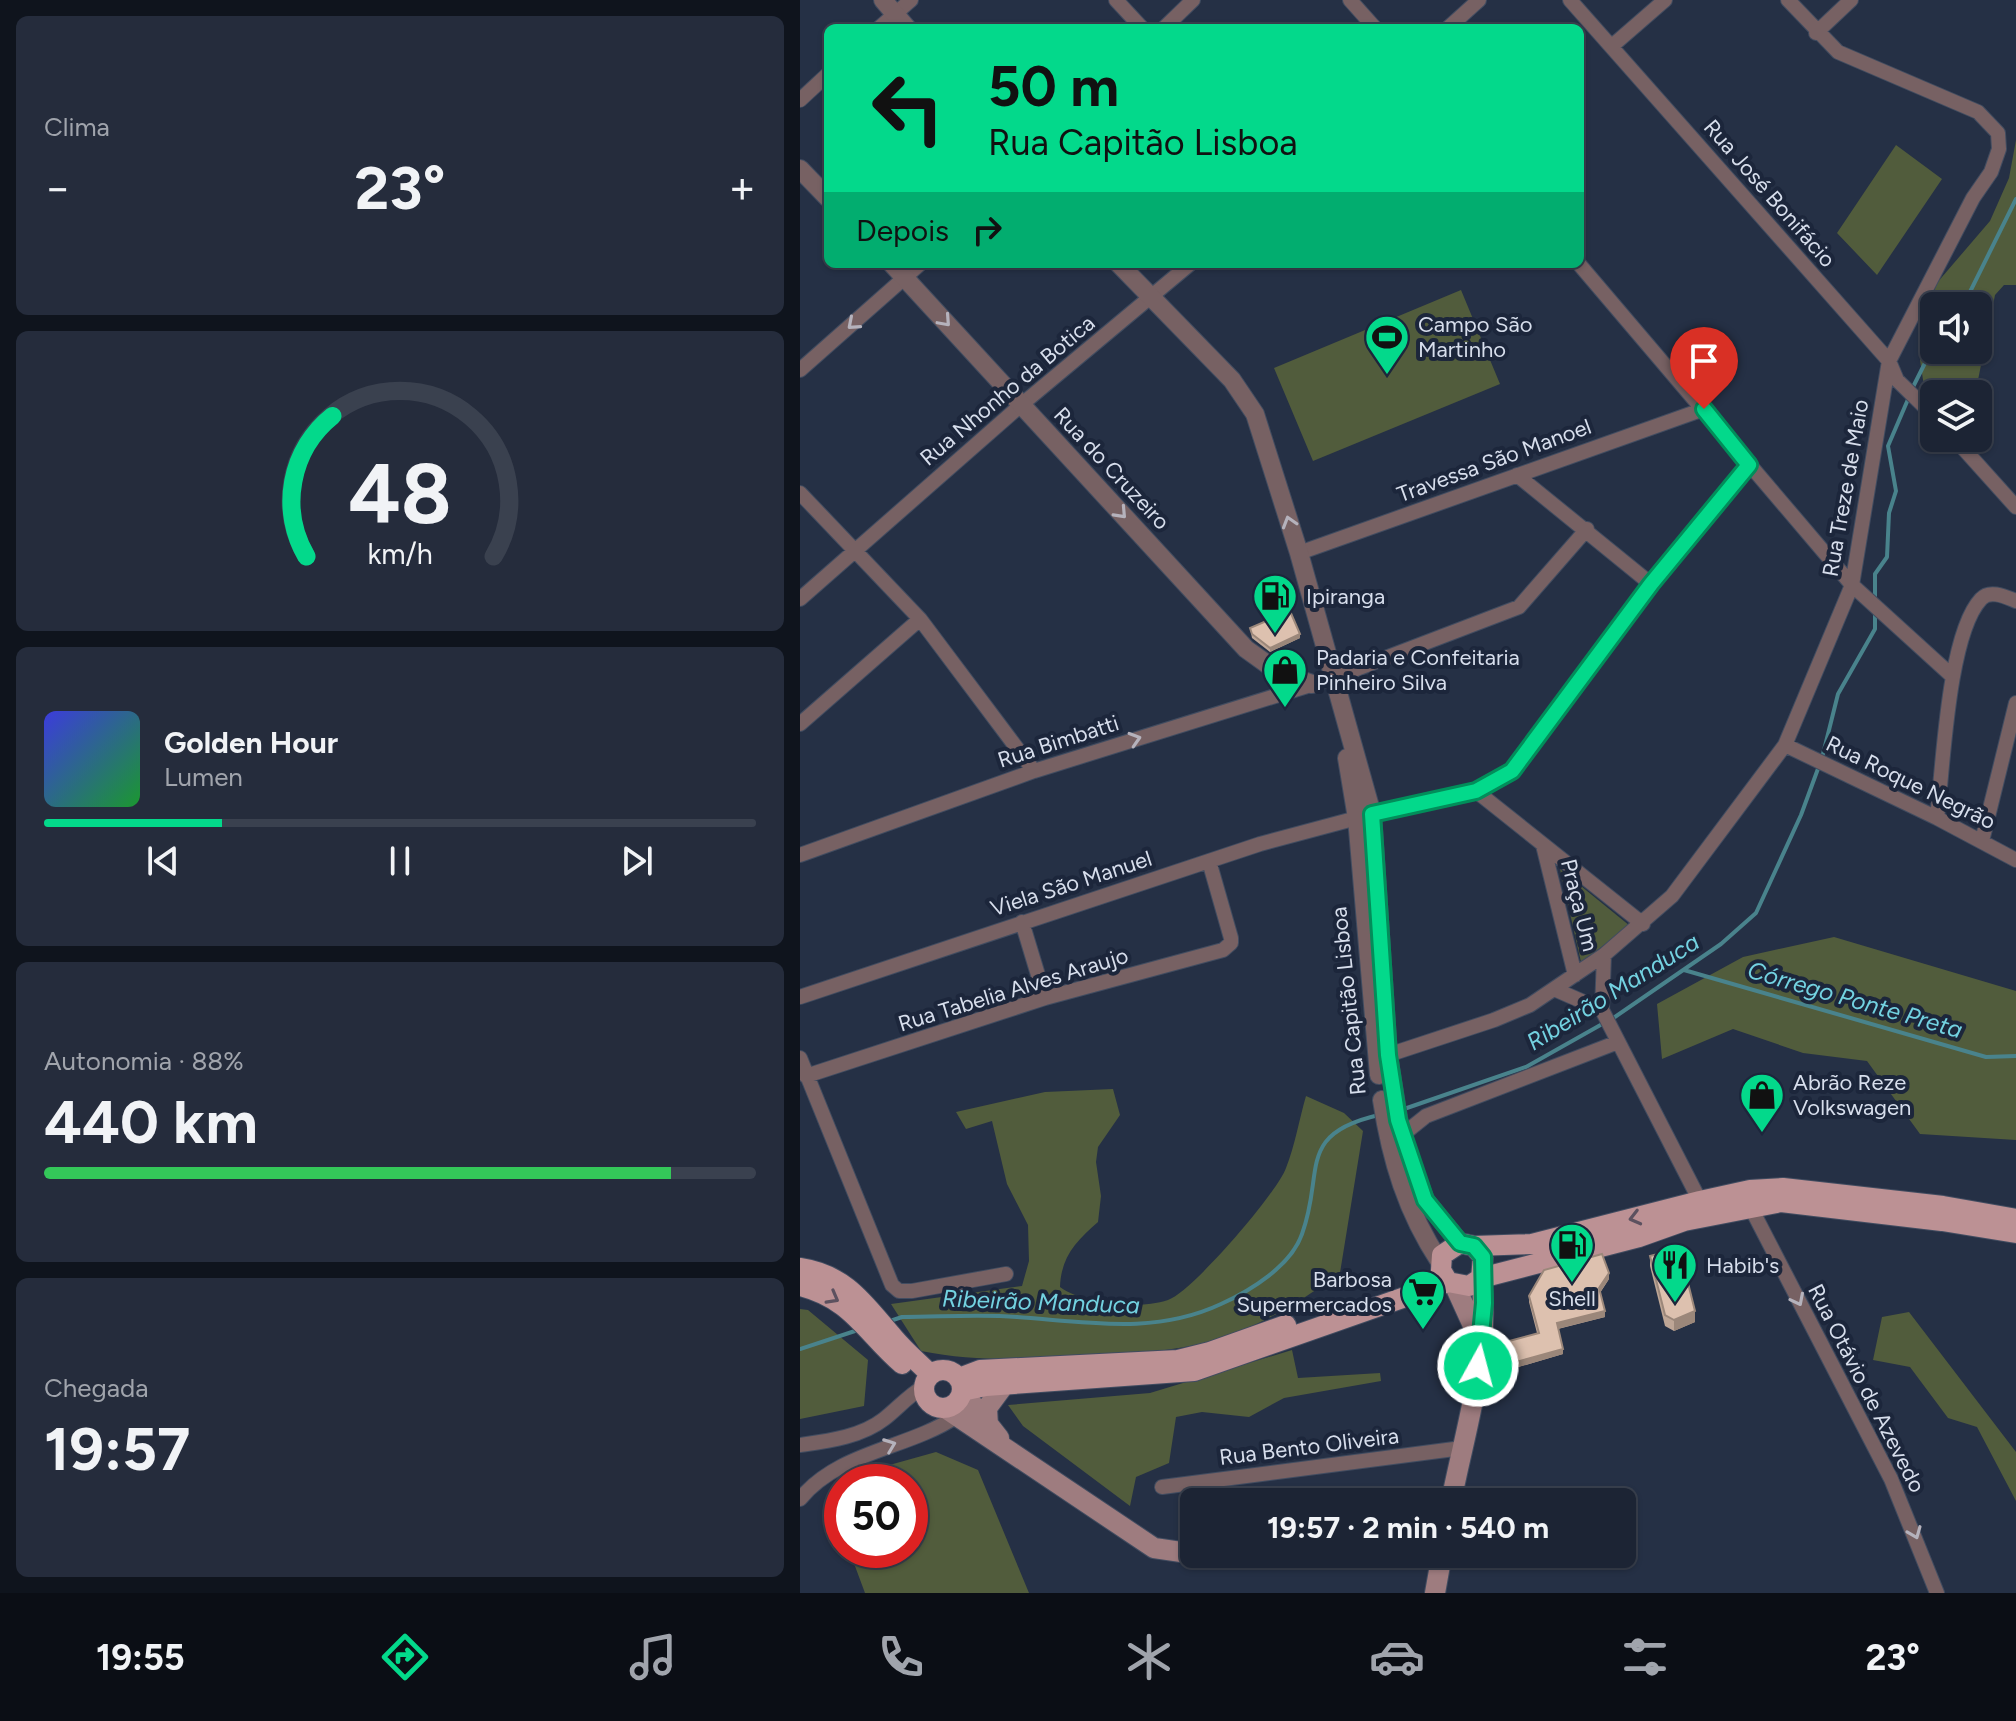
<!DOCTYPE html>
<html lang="pt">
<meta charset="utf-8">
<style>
:root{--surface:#1c2434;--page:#252c3c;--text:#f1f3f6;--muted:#a0a4ac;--line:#3a414f;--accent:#03d98b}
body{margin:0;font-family:Figtree,sans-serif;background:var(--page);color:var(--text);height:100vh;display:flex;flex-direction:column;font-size:30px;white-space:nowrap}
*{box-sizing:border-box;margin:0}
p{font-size:26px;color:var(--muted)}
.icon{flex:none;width:44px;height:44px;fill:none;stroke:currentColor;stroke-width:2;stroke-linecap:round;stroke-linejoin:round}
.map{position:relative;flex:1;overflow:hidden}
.panel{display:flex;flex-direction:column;gap:16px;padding:16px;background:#0f141d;width:800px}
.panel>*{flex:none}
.banner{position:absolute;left:24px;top:24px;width:760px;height:244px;border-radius:12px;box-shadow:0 2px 6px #0004,0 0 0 2px var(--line);background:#03d98b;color:#111;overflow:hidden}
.fabs{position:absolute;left:1120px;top:292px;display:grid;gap:16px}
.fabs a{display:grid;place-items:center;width:72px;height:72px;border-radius:12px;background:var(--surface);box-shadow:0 2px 6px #0004,0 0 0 2px var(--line);font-size:40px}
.speed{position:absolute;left:24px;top:1464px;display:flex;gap:16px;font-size:40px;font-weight:700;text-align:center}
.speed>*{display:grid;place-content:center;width:104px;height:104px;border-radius:50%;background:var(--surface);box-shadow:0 2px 6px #0004,0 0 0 2px var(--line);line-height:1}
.speed .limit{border:12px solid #d22;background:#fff;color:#111}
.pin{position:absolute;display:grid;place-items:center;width:68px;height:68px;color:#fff;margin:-82px -34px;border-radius:50% 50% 50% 0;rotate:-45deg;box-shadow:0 0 8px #0007}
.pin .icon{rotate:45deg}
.me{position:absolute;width:88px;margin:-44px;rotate:7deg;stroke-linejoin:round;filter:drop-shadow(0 0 6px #0008)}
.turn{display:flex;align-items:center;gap:28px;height:168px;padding:0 32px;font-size:36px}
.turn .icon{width:104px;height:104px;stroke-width:2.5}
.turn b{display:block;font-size:56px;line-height:68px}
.then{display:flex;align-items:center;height:76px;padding:0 32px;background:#0003;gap:16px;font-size:30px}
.big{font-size:60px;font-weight:700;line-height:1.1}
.panel .card{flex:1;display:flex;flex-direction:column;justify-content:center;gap:12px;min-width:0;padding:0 28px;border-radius:12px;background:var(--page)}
.panel .dial{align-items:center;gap:0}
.dial svg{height:208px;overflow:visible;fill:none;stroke:var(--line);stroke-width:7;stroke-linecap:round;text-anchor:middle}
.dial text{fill:var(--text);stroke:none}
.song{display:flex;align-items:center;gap:24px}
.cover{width:96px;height:96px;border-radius:12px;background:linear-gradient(135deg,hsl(240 70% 55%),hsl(130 70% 35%))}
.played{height:8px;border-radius:4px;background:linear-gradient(90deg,var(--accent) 25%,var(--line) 25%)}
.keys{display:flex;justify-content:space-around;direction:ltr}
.heat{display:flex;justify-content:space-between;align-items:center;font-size:44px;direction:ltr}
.charge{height:12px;border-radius:6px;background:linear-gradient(90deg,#34c759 88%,var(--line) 0)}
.trip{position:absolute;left:380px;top:1488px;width:456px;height:80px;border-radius:12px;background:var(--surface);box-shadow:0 2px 6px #0004,0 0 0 2px var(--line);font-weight:700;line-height:80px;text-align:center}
.menu{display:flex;height:128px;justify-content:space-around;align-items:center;background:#0b0e15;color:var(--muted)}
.menu .icon{width:56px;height:56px}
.menu .current{color:var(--accent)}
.menu b{font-size:36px;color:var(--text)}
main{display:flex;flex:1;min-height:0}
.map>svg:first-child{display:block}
.green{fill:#515c3c;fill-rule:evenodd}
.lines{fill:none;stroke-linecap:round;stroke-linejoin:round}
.stream{stroke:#49838c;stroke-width:4}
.minor-casing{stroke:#414c60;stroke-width:16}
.tertiary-casing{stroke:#414c60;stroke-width:20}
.secondary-casing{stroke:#414c60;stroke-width:22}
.primary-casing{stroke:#414c60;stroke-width:22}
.minor{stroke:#776163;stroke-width:14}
.tertiary{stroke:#776163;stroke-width:18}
.secondary{stroke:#9e7c7f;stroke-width:20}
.primary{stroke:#bc9194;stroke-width:20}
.wall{fill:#bea696}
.shaded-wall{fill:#9b877a}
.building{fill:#ddc1af;stroke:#9b877a;stroke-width:2}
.oneway{stroke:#b5b2bc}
.oneway2{stroke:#5c515f}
.route-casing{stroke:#028d5a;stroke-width:20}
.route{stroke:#03d98b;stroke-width:14}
.labels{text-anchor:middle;stroke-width:8;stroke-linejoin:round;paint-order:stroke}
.street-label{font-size:22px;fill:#d7deec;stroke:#1c263b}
.poi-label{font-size:22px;fill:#d7deec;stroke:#1c263b;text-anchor:start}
.water-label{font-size:24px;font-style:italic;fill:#73d2e1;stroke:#1c263b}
</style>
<main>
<section class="panel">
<div class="card"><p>Clima</p>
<div class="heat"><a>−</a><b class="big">23°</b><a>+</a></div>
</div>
<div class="card dial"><svg viewBox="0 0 100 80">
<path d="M14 69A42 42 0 1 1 86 69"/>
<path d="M14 69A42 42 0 0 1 24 15" stroke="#03d98b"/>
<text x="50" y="56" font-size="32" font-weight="700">48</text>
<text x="50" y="72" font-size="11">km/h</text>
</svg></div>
<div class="card">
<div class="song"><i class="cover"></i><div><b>Golden Hour</b><p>Lumen</p></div></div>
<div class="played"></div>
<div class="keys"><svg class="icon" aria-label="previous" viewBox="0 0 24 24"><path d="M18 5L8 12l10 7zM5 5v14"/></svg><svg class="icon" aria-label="pause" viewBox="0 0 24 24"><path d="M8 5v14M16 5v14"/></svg><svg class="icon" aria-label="next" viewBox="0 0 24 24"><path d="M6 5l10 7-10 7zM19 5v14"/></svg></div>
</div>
<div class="card"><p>Autonomia · 88%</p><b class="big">440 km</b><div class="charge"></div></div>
<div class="card"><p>Chegada</p><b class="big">19:57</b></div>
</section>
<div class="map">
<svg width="1216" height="1593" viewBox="0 0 1216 1593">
<rect width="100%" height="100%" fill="#253045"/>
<!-- green -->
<path class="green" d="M1216,140v145h-12l-9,10 -18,90c-13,10 -29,2 -45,10l-7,-2 -5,-33 16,-76 54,-63 19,-43zM1134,306h44v44h-44z
M1096,145l46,34 -65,96 -40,-42z
M661,290l39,94 -187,77 -39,-93z
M760,869l70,57 -49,36z
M1034,937l182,54v149l-96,-6 -53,-73 -64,-8 -70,-24 -71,30 -5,-55 86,-47z
M313,1089l7,26 -22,32 -2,15 5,34 -3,26c-22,19 -37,35 -38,65 25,18 78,23 108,13 24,-8 109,-107 118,-132 9,-23 13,-48 20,-72l38,17 19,18 -24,148c-15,4 -24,12 -37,20 -22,14 -48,27 -71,36 -43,16 -88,17 -133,20 -61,4 -117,8 -177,-4l-30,-47 131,-18 7,-25 -1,-36 -21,-41 -15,-63 -26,8 -10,-17 89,-20z
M0,1309l8,1 60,50 -4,46 -64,13z
M1109,1312l107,140v49l-39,-74 -29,-9 -38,-51 -37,-7 9,-43z
M492,1350l6,28 82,-5 1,8 -97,17 -35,19 -47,-5 -26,5 -7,46 -33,14 -6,29 -107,-80 -15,-21 142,-12z
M136,1452l42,18 51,123h-164l-16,-43h61v-68h-60l18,-11z"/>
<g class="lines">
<!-- stream -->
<path class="stream" d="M1163,306l53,-107
M1112,389l22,-44
M1075,602v-28l12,-17 2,-44 7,-22 -8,-45 21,-49
M1022,758l16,-64 37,-65v-18
M884,970l302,87 30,-1
M812,1019l109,-75 35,-31 45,-98 18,-49
M604,1109l122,-42 78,-44
M90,1321l12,-4c38,0 77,-3 115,0 70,5 138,18 204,-13 29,-13 70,-38 81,-70 23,-62 -7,-100 77,-119
M0,1349l58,-19"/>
<!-- minor casing -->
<g class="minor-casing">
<path id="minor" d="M316,0l26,28
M550,0l25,28
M770,0l319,361 8,19 37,36
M79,28l32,-28
M364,28l29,-28
M648,28l31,-28
M1016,33l35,-33
M812,46l53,-46
M0,100l28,-26
M779,264l273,321 99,90
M0,370l120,-106
M1154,438l62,69
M717,475l134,109
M0,493l120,126 114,152
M499,553l405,-144
M0,599l221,-194 169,-141
M0,724l120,-105
M985,745l152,73 79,42
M676,791l167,133
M572,814l104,-23 36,-20 139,-187 98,-119
M1137,818c6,-51 11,-184 44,-219 9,-10 25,-2 35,2
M1182,841l34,-138
M743,845l32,130
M0,855l234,-84 299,-93 186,-71 68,-78
M222,922l23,76
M804,955l-2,55 98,191
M754,989l48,21
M0,997l460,-153 97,-26
M588,1055l106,-35 36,-15 74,-50 68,-59 113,-151 67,-160 37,-224 84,-163 18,-26 8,-23 -1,-16 -20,-21 -140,-60 -50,-52
M0,1058l92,227 7,6h13l94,-17
M6,1076l239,-78 178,-48 8,-7v-5l-22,-77
M601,1136l25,-20 192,-74
M950,1206l141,273 46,114
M0,1445c28,-4 61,-8 84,-26 14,-11 24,-23 39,-32
M362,1487l300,-39
M0,1499c39,-48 108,-50 157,-83"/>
</g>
<!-- tertiary casing -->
<g class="tertiary-casing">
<path id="tertiary" d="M83,0l24,28
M0,169l28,29
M92,264l354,385 32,23 34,12
M319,264l113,116 23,34 44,139 73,261 16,241 13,81 24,64 35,43
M547,758l10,60 22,257
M582,1100c9,60 25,112 58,162"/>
</g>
<!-- secondary casing -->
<g class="secondary-casing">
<path id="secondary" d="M655,1286l25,55
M162,1391l37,47
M145,1408l209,140 41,6
M188,1425l-1,-17 17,-23
M651,1502c14,-72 40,-151 30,-224
M635,1593l7,-39"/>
</g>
<!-- primary casing -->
<g class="primary-casing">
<path id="primary" d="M674,1246l58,-2 168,-43 50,-11 33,-2 160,18 73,13
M0,1268c47,7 65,37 94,70 11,13 24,24 36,36
M681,1278l2,-21 -9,-11 -14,-3 -18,12 -1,15 7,12 21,4 12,-8 158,-41 45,-16 97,-19 161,19 74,12
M0,1286c52,13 65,46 102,78
M124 1389a19 19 0 1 1 38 0a19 19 0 1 1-38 0Z
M159,1378l21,-8 198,-10 32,-8 76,-27
M162,1391l24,-5 208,-15 254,-89"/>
</g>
<!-- minor -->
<use href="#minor" class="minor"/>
<!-- tertiary -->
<use href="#tertiary" class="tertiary"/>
<!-- secondary -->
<use href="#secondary" class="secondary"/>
<!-- primary -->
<use href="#primary" class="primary"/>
</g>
<!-- wall -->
<path class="wall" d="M450,628l50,10 -30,14 -18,-14z
M850,1256l23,18 22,48 -21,9 -9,-5 -15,-60z
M809,1279l-9,14 5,24 -47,12 5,25 -72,21 46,-42 -8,-31v-6z"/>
<!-- shaded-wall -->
<path class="shaded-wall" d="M500,634v4l-30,14v-4z
M809,1273v6l-10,15v-6z
M805,1311v6l-48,12v-6z
M895,1311v11l-21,9v-11z
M763,1349v5l-72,21v-6z"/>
<!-- building -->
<path class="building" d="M490,611l10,23 -30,14 -18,-14 -2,-6z
M866,1252l7,22 12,-3 10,40 -21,9 -9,-5 -15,-59z
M802,1254l7,19 -10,15 6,23 -48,12 6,26 -72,20 3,-24 45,-12 -10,-37 15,-26z"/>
<!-- one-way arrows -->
<defs><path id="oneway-chevron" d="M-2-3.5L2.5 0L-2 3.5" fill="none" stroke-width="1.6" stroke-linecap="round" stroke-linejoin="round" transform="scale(2)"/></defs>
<g class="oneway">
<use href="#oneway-chevron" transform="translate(145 321) rotate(48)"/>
<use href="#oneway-chevron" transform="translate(53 324) rotate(139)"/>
<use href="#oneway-chevron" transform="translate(321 513) rotate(47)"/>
<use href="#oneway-chevron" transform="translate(489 522) rotate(-107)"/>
<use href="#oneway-chevron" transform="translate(335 739) rotate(-17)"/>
<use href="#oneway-chevron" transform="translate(998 1300) rotate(63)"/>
<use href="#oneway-chevron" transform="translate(90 1445) rotate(-21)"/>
<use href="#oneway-chevron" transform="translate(1115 1533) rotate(68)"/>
</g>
<g class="oneway2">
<use href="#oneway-chevron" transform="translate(835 1218) rotate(166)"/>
<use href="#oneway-chevron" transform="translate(33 1298) rotate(29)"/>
</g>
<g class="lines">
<!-- route casing -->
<g class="route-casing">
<path id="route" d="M678,1366l6,-63 -1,-46 -9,-11 -14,-3 -35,-43 -27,-80 -10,-65 -16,-241 104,-23 36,-20 139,-187 98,-119 -45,-56"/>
</g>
<!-- route -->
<use href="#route" class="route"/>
</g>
<!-- icons -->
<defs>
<g id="stadium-pin" transform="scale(2.3)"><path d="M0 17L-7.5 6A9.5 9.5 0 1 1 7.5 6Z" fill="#03d98b" stroke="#1c263b"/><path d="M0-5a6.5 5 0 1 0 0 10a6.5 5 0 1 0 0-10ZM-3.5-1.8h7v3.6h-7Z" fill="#111"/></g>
<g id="fuel-pin" transform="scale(2.3)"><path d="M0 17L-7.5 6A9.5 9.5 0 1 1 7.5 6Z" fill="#03d98b" stroke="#1c263b"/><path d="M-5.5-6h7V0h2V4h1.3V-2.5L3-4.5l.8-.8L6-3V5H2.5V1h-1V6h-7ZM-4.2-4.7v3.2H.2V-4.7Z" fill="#111"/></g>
<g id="shop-pin" transform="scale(2.3)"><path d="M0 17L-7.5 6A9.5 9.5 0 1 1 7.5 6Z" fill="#03d98b" stroke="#1c263b"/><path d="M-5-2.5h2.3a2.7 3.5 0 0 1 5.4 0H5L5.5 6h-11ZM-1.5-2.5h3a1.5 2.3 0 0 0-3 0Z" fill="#111"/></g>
<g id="restaurant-pin" transform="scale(2.3)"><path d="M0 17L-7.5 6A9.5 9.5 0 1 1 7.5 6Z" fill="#03d98b" stroke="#1c263b"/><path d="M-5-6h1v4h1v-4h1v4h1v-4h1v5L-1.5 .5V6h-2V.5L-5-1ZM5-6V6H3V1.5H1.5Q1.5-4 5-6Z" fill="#111"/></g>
<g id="supermarket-pin" transform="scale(2.3)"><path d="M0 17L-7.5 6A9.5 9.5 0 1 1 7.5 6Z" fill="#03d98b" stroke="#1c263b"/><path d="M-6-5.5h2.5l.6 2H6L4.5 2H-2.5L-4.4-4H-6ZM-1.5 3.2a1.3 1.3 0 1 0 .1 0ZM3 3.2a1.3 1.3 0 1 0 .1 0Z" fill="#111"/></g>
</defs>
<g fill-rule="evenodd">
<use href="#stadium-pin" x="587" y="337"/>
<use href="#fuel-pin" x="475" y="596"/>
<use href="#shop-pin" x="485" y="670"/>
<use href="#shop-pin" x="962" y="1095"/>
<use href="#fuel-pin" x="772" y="1245"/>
<use href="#restaurant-pin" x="875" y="1265"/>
<use href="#supermarket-pin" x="623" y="1292"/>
</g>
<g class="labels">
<!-- street labels -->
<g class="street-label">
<text transform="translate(970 193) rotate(49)" y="8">Rua José Bonifácio</text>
<text transform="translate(207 390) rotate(-40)" y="8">Rua Nhonho da Botica</text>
<text transform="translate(694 460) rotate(-20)" y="8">Travessa São Manoel</text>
<text transform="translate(312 468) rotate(47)" y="8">Rua do Cruzeiro</text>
<text transform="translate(1045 488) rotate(-80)" y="8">Rua Treze de Maio</text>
<text transform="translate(258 741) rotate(-18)" y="8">Rua Bimbatti</text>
<text transform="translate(1111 782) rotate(26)" y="8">Rua Roque Negrão</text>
<text transform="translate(271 883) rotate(-18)" y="8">Viela São Manuel</text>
<text transform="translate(780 905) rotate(76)" y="8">Praça Um</text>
<text transform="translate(213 989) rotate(-17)" y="8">Rua Tabelia Alves Araujo</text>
<text transform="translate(548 1001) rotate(-96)" y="8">Rua Capitão Lisboa</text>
<text transform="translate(1067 1388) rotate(63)" y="8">Rua Otávio de Azevedo</text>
<text transform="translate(509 1446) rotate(-7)" y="8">Rua Bento Oliveira</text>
</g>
<!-- poi labels -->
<g class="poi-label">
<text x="618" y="332">Campo São<tspan x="618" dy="25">Martinho</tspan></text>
<text x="506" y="604">Ipiranga</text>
<text x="516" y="665">Padaria e Confeitaria<tspan x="516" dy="25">Pinheiro Silva</tspan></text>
<text x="993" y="1090">Abrão Reze<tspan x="993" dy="25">Volkswagen</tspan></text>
<text x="906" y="1273">Habib's</text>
<text x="592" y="1287" text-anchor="end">Barbosa<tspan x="592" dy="25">Supermercados</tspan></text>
<text x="772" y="1306" text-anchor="middle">Shell</text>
</g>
<!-- water labels -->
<g class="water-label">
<text transform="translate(813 992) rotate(-32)" y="8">Ribeirão Manduca</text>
<text transform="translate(1055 1000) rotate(16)" y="8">Córrego Ponte Preta</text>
<text transform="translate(241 1302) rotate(2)" y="8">Ribeirão Manduca</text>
</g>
</g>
</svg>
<div class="fabs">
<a><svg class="icon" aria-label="sound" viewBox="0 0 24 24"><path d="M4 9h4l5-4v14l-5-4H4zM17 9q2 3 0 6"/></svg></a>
<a><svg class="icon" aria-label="layers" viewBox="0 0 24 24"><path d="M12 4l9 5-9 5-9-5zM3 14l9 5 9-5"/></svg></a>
</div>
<div class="speed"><div class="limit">50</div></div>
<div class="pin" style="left:904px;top:409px;background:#d93025"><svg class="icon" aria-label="arrive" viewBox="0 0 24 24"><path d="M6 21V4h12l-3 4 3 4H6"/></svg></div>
<svg class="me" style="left:678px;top:1366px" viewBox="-20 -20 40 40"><circle r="17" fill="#03d98b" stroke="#fff" stroke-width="3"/><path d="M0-11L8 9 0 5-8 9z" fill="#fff"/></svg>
<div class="trip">19:57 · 2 min · 540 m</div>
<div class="banner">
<div class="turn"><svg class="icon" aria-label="left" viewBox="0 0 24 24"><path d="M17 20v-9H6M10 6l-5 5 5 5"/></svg><div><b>50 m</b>Rua Capitão Lisboa</div></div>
<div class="then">Depois<svg class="icon" aria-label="right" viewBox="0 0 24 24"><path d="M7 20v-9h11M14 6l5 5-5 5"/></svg></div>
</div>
</div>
</main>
<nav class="menu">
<b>19:55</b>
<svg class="icon current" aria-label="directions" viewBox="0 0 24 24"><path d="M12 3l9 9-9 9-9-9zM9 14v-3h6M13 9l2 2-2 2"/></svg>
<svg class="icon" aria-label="music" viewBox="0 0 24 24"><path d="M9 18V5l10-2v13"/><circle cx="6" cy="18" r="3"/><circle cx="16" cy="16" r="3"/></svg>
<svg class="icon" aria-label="phone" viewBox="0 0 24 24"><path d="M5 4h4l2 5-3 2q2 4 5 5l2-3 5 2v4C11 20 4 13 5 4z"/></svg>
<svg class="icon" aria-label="climate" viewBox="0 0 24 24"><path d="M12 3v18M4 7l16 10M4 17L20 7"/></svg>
<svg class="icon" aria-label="car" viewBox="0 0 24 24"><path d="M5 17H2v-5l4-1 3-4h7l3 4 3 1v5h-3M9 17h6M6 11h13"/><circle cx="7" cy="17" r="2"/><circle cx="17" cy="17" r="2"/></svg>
<svg class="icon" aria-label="filters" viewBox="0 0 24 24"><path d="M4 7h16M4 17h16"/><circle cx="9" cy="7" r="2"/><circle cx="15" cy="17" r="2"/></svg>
<b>23°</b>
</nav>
